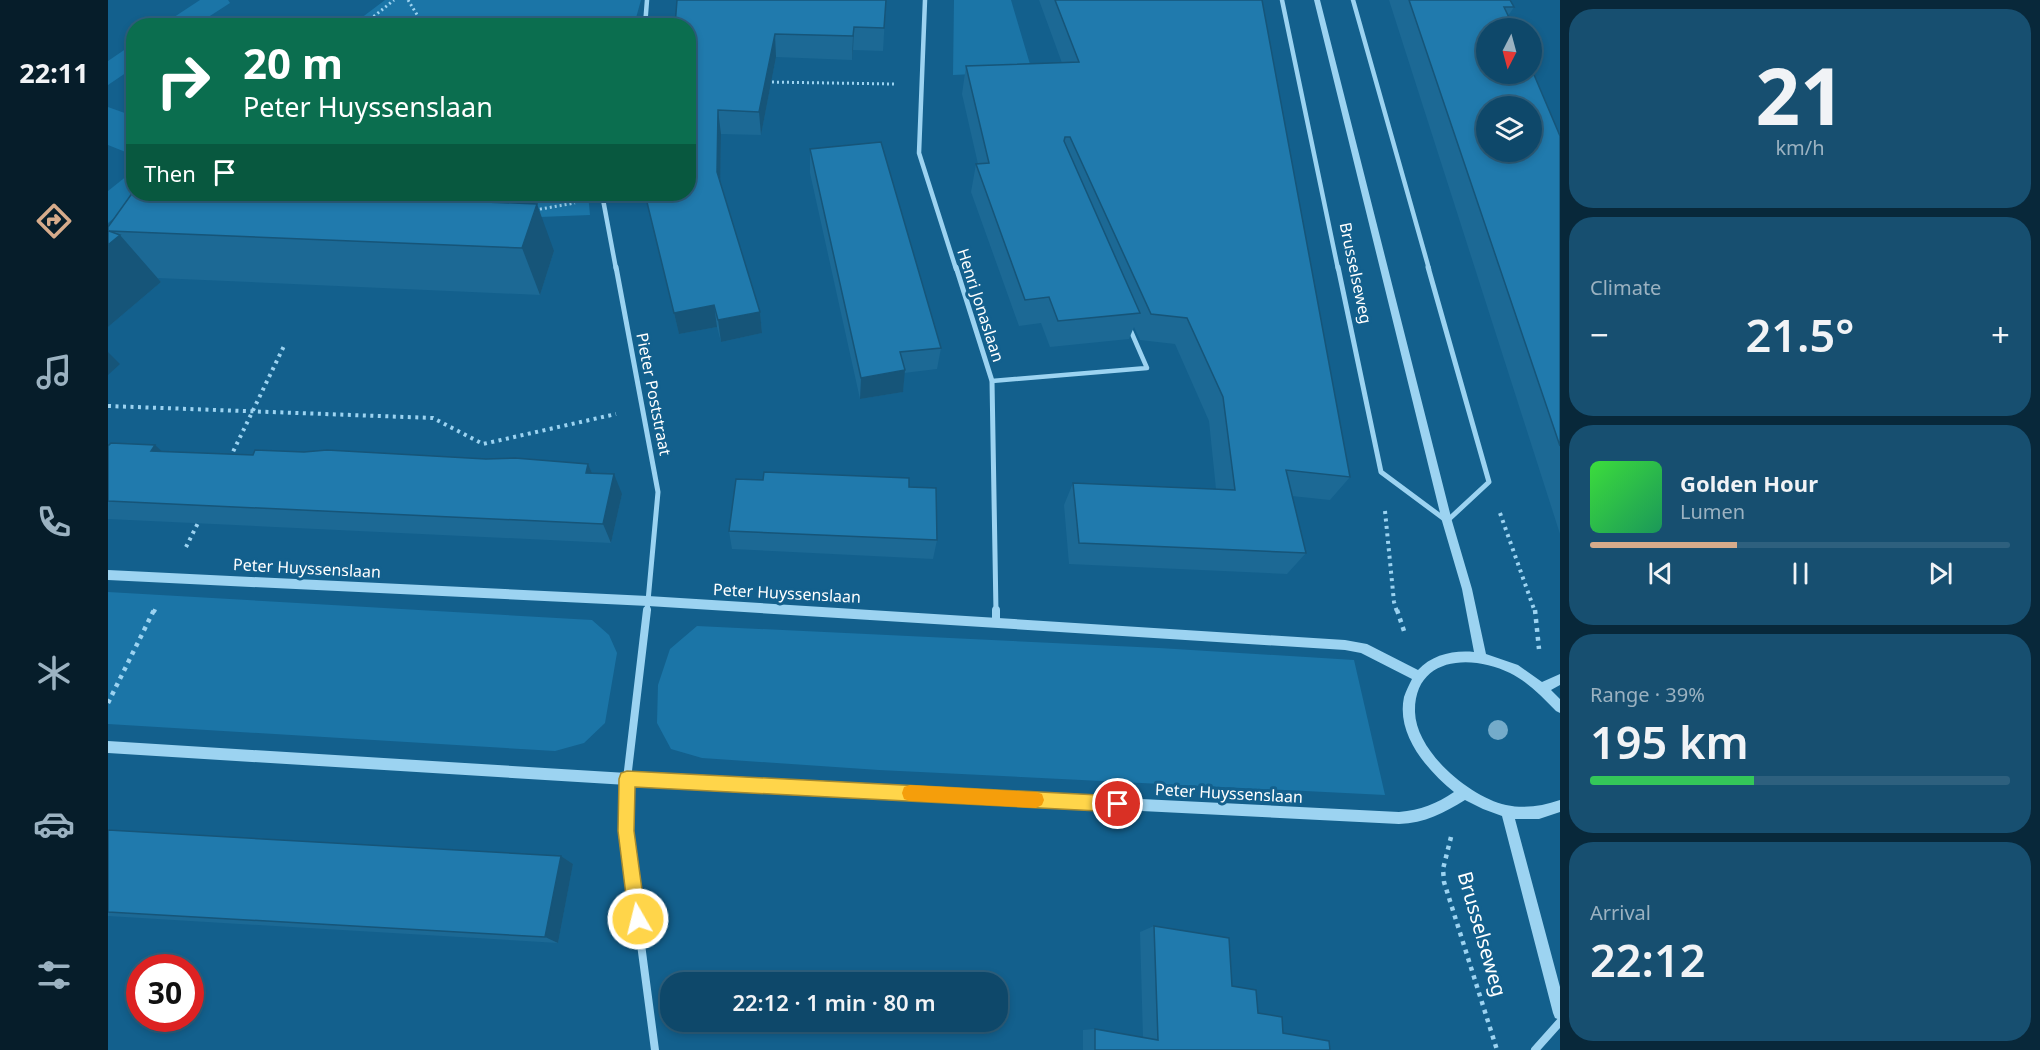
<!DOCTYPE html>
<meta charset="utf-8">
<style>
:root{--surface:#0e486a;--page:#174f70;--text:#f1f3f6;--muted:#9bb2c1;--line:#2e607e;--accent:#d6ab8b}
body{margin:0;font-family:"Noto Sans",sans-serif;background:var(--page);color:var(--text);height:100vh;display:flex;flex-direction:column;font-size:22px;white-space:nowrap}
*{box-sizing:border-box;margin:0}
p{font-size:20px;color:var(--muted)}
.icon{flex:none;width:33px;height:33px;fill:none;stroke:currentColor;stroke-width:2;stroke-linecap:round;stroke-linejoin:round}
.map{position:relative;flex:1;overflow:hidden}
.details{display:flex;flex-direction:column;gap:9px;padding:9px;background:#08283a;width:480px}
.details>*{flex:none}
.banner{position:absolute;left:18px;top:18px;width:570px;height:183px;border-radius:24px;box-shadow:0 3px 9px #0003,0 0 0 2px var(--line);background:#0b6e4f;color:#fff;overflow:hidden}
.needle{width:39px;rotate:186deg}
.fabs{position:absolute;left:1368px;top:18px;display:grid;gap:12px}
.fabs a{display:grid;place-items:center;width:66px;height:66px;border-radius:50%;background:var(--surface);box-shadow:0 3px 9px #0003,0 0 0 2px var(--line);font-size:30px}
.speed{position:absolute;left:18px;top:954px;display:flex;gap:12px;font-size:30px;font-weight:700;text-align:center}
.speed>*{display:grid;place-content:center;width:78px;height:78px;border-radius:50%;background:var(--surface);box-shadow:0 3px 9px #0003,0 0 0 2px var(--line);line-height:1}
.speed .limit{border:9px solid #d22;background:#fff;color:#111}
.pin{position:absolute;display:grid;place-items:center;width:51px;height:51px;color:#fff;margin:-26px;border:3px solid #fff;border-radius:50%;box-shadow:0 2px 6px #0007}
.me{position:absolute;width:66px;margin:-33px;rotate:352deg;stroke-linejoin:round;filter:drop-shadow(0 0 4px #0008)}
.turn{display:flex;align-items:center;gap:21px;height:126px;padding:0 18px;font-size:27px}
.turn .icon{width:78px;height:78px;stroke-width:2.5}
.turn b{display:block;font-size:42px;line-height:51px}
.then{display:flex;align-items:center;height:57px;padding:0 18px;background:#0003;gap:12px;font-size:22px}
.big{font-size:45px;font-weight:600;line-height:1.1}
.details .tile{flex:1;display:flex;flex-direction:column;justify-content:center;gap:9px;min-width:0;padding:0 21px;border-radius:24px;background:var(--page)}
.details .dial{align-items:center;gap:0}
.dial b{font-size:78px;line-height:1}
.song{display:flex;align-items:center;gap:18px}
.cover{width:72px;height:72px;border-radius:9px;background:linear-gradient(135deg,hsl(120 70% 55%),hsl(150 70% 35%))}
.played{height:6px;border-radius:3px;background:linear-gradient(90deg,var(--accent) 35%,var(--line) 35%)}
.keys{display:flex;justify-content:space-around;direction:ltr}
.heat{display:flex;justify-content:space-between;align-items:center;font-size:33px;direction:ltr}
.charge{height:9px;border-radius:4px;background:linear-gradient(90deg,#34c759 39%,var(--line) 0)}
.trip{position:absolute;left:552px;top:972px;width:348px;height:60px;border-radius:24px;background:var(--surface);box-shadow:0 3px 9px #0003,0 0 0 2px var(--line);font-weight:600;line-height:60px;text-align:center}
main{display:flex;flex:1;min-height:0}
.menu{display:flex;flex-direction:column;width:108px;justify-content:space-around;align-items:center;background:#061d2a;color:var(--muted)}
.menu .icon{width:42px;height:42px}
.menu .on{color:var(--accent)}
.menu b{font-size:27px;color:var(--text)}
.map>svg:first-child{display:block}
.green{fill:#1b75a7}
.lines{fill:none;stroke-linecap:round;stroke-linejoin:round}
.path-far2{stroke:#9cd3f1;stroke-width:3;stroke-dasharray:2 3;stroke-linecap:butt}
.path-far1{stroke:#9cd3f1;stroke-width:4;stroke-dasharray:3 4.5;stroke-linecap:butt}
.path{stroke:#9cd3f1;stroke-width:4.5;stroke-dasharray:4 5;stroke-linecap:butt}
.service{stroke:#9cd3f1;stroke-width:4.5}
.minor-far2{stroke:#9cd3f1;stroke-width:4.5}
.minor-far1{stroke:#9cd3f1;stroke-width:5}
.minor{stroke:#9cd3f1;stroke-width:8}
.tertiary{fill:#9cd3f1;fill-rule:evenodd}
.tree{fill:#74abca}
.wall{fill:#1c6995}
.shaded-wall{fill:#165579}
.building{fill:#207aad;stroke:#165579;stroke-width:1.5;fill-rule:evenodd}
.route{fill:#ffd54a;stroke:#a68a30;stroke-width:1.5}
.slow{fill:#f59e0b}
.labels{text-anchor:middle;stroke-width:6;stroke-linejoin:round;paint-order:stroke}
.street-label{font-size:16px;fill:#fff;stroke:#13608d}
.near-street-label{font-size:20px;fill:#fff;stroke:#13608d}
</style>
<main>
<nav class="menu">
<b>22:11</b>
<svg class="icon on" aria-label="directions" viewBox="0 0 24 24"><path d="M12 3l9 9-9 9-9-9zM9 14v-3h6M13 9l2 2-2 2"/></svg>
<svg class="icon" aria-label="music" viewBox="0 0 24 24"><path d="M9 18V5l10-2v13"/><circle cx="6" cy="18" r="3"/><circle cx="16" cy="16" r="3"/></svg>
<svg class="icon" aria-label="phone" viewBox="0 0 24 24"><path d="M5 4h4l2 5-3 2q2 4 5 5l2-3 5 2v4C11 20 4 13 5 4z"/></svg>
<svg class="icon" aria-label="climate" viewBox="0 0 24 24"><path d="M12 3v18M4 7l16 10M4 17L20 7"/></svg>
<svg class="icon" aria-label="car" viewBox="0 0 24 24"><path d="M5 17H2v-5l4-1 3-4h7l3 4 3 1v5h-3M9 17h6M6 11h13"/><circle cx="7" cy="17" r="2"/><circle cx="17" cy="17" r="2"/></svg>
<svg class="icon" aria-label="filters" viewBox="0 0 24 24"><path d="M4 7h16M4 17h16"/><circle cx="9" cy="7" r="2"/><circle cx="15" cy="17" r="2"/></svg>
</nav>
<div class="map">
<svg width="1452" height="1050" viewBox="0 0 1452 1050">
<rect width="100%" height="100%" fill="#13608d"/>
<!-- green -->
<path class="green" d="M92,0h28l2,3 -34,22h-34z
M277,0h256l-7,25h-282z
M846,0h57l21,71 -79,4z
M25,44v24l-25,17v-24z
M0,107l25,9v39l-25,-10z
M25,171l1,23h454l2,21 -246,10 -210,-23 -26,21v-32z
M0,592l484,28 17,15 8,18 -12,70 -21,20 -29,8 -447,-27z
M589,626l462,22 195,12 31,135 -506,-25 -177,-12 -31,-9 -14,-26 1,-38 12,-36z"/>
<g class="lines">
<!-- path-far2 -->
<path class="path-far2" d="M300,0l16,26
M254,26l32,-26
M659,82l127,2
M427,210l40,-7"/>
<!-- path-far1 -->
<path class="path-far1" d="M0,406l325,12 50,26 133,-30
M122,458l55,-114
M1277,511l9,91 3,10
M1392,513l35,99
M78,547l14,-28
M46,612l2,-5"/>
<!-- path -->
<path class="path" d="M1289,610l8,24
M1427,610l4,39
M0,703l46,-93
M1343,837l-8,32 1,13 53,168"/>
<!-- service -->
<path class="service" d="M884,381l155,-13 -17,-39"/>
<!-- minor-far2 -->
<path class="minor-far2" d="M817,0l-6,153 37,116
M1174,0l56,269
M1245,0l76,269
M537,26l2,-26
M494,194l14,75"/>
<!-- minor-far1 -->
<path class="minor-far1" d="M508,267l42,225 -11,120
M848,267l36,114 4,231
M1230,267l43,205 66,49 42,-39 -61,-215"/>
<!-- minor -->
<path class="minor" d="M539,610l-20,169 -1,52 29,219
M888,610v11
M1427,1050l25,-28"/>
<!-- tertiary -->
<path class="tertiary" d="M1206,0h6l132,521 20,68 14,65 32,11 24,17 18,-8v11l-9,5 9,9v14l-4,-2c-14,-14 -28,-29 -46,-38 -38,-19 -96,-17 -95,39 1,40 55,85 91,93 19,4 36,1 54,-5v12l-21,7h-24l45,168v33l-5,-2 -2,-5 -51,-197 -19,-7 -18,-9c-21,13 -40,23 -66,24l-772,-39 -519,-32v-12l519,32 772,39c22,-2 37,-8 55,-20 -27,-22 -58,-57 -50,-95 2,-6 5,-12 8,-18l-51,-26 -16,-3 -697,-44 -540,-26v-10l540,26 697,44 22,4 51,26c14,-15 35,-20 56,-18l-12,-63 -20,-68z"/>
</g>
<!-- trees -->
<circle class="tree" cx="1390" cy="730" r="10"/>
<!-- wall -->
<path class="wall" d="M778,0l-3,51 -30,-1 -1,10 -76,-3 -15,78 -40,-1 -1,49 40,129 2,21 -41,9 -4,-15 -38,7 -34,-140 43,-168z
M931,0h223l88,477 -20,23 -38,-4 14,57 -19,21 -218,-10 -5,-59 9,-22 143,6 -7,-68 -34,-77 -35,-4 -6,-13 -5,12 -79,8 -9,-24 -22,3 -48,-134 5,-28h2l-16,-70 4,-28 96,-3z
M1281,0h121l4,7 -6,9 52,120v398z
M702,149l131,199 -4,21 -33,4 -1,19 -43,7 -50,-226z
M25,192l421,59 -14,44 -382,-17 3,4 -53,45v-100z
M0,445l55,7 90,3 233,4 102,5 4,9 30,21 -11,49 -503,-24z
M801,487l28,53 -4,19 -201,-10 -3,-18z
M0,830l453,26 12,8 -15,79 -450,-27z
M1046,926l78,60 26,27 25,20 47,17h-247v-20l12,-1 48,9 -3,-106z"/>
<!-- shaded-wall -->
<path class="shaded-wall" d="M746,27l-1,23 -1,10 1,-24z
M667,34l1,23 -15,78 -2,-23z
M610,110l3,24 -1,61 -3,-23z
M429,204l17,47 -14,44 -18,-47z
M12,235l41,47 -53,45v-82z
M606,305l3,22 -38,7 -5,-21z
M652,312l2,21 -41,9 -3,-22z
M0,352l12,12 -12,11z
M797,370l-2,22 -43,7 1,-21z
M47,445l22,20 -26,-14z
M480,464l9,20 -11,-11z
M506,474l8,20 -11,49 -8,-19z
M453,856l12,8 -15,79 -13,-6z"/>
<!-- building -->
<path class="building" d="M569,0h209l-2,28 -30,-1 -1,9 -78,-2 -16,78 -41,-2 -1,62 43,140 -42,8 -4,-15 -40,8 -29,-119h43v-168h-13z
M947,0h207l88,477 -64,-7 20,83 -227,-10 -6,-60 162,7 -12,-93 -36,-79 -36,-4 -81,-177h-5l-1,4 76,172 -82,8 -9,-24 -24,3 -49,-136 13,-1 -23,-97 113,-4z
M1301,0h101l4,7h-10l10,21h-28v46h46v-4l28,66v310zM1378,106h46v46h-46z
M773,142l60,206 -41,4 5,18 -44,8 -51,-229z
M25,192l1,2h146l257,10 -15,44 -413,-17 11,4 -12,10v-18z
M3,443l44,2 -4,6 102,4 2,-5 49,2 23,-2 159,9 29,-1 73,6 -2,9 28,1 -11,50 -495,-23v-56h1z
M656,472l145,6v9l27,1 1,52 -208,-9 7,-52 27,1z
M0,830l453,26 -16,81 -437,-25z
M1046,926l75,12 3,48 24,4 2,23 24,4 1,16 46,8 1,9h-235v-21l63,11z"/>
<!-- route -->
<path class="route" d="M519,771l491,25 6,2 2,6 -2,6 -6,2 -483,-25 -1,44 12,88 -2,6 -6,2 -6,-2 -3,-6 -11,-88 1,-52 2,-6z"/>
<!-- slow -->
<path class="slow" d="M802,785l126,7 6,2 2,6 -2,5 -6,3 -126,-7 -6,-2 -2,-6 2,-6z"/>
<g class="labels">
<!-- street labels -->
<g class="street-label">
<text transform="translate(1248 273) rotate(78)" y="6">Brusselseweg</text>
<text transform="translate(873 305) rotate(72)" y="6">Henri Jonaslaan</text>
<text transform="translate(546 394) rotate(79)" y="6">Pieter Poststraat</text>
<text transform="translate(199 568) rotate(3)" y="6">Peter Huyssenslaan</text>
<text transform="translate(679 593) rotate(3)" y="6">Peter Huyssenslaan</text>
<text transform="translate(1121 793) rotate(3)" y="6">Peter Huyssenslaan</text>
</g>
<!-- near-street labels -->
<g class="near-street-label">
<text transform="translate(1374 934) rotate(74)" y="7">Brusselseweg</text>
</g>
</g>
</svg>
<div class="fabs">
<a><svg class="needle" viewBox="-14 -14 28 28"><path d="M0-13l5 13h-10z" fill="#e53935"/><path d="M0 13l5-13h-10z" fill="#9bb2c1"/></svg></a>
<a><svg class="icon" aria-label="layers" viewBox="0 0 24 24"><path d="M12 4l9 5-9 5-9-5zM3 14l9 5 9-5"/></svg></a>
</div>
<div class="speed"><div class="limit">30</div></div>
<div class="pin" style="left:1010px;top:804px;background:#d93025"><svg class="icon" aria-label="arrive" viewBox="0 0 24 24"><path d="M6 21V4h12l-3 4 3 4H6"/></svg></div>
<svg class="me" style="left:530px;top:919px" viewBox="-20 -20 40 40"><circle r="17" fill="#ffd54a" stroke="#fff" stroke-width="3"/><path d="M0-11L8 9 0 5-8 9z" fill="#fff"/></svg>
<div class="trip">22:12 · 1 min · 80 m</div>
<div class="banner">
<div class="turn"><svg class="icon" aria-label="right" viewBox="0 0 24 24"><path d="M7 20v-9h11M14 6l5 5-5 5"/></svg><div><b>20 m</b>Peter Huyssenslaan</div></div>
<div class="then">Then<svg class="icon" aria-label="arrive" viewBox="0 0 24 24"><path d="M6 21V4h12l-3 4 3 4H6"/></svg></div>
</div>
</div>
<section class="details">
<div class="tile dial"><b>21</b><p>km/h</p></div>
<div class="tile"><p>Climate</p>
<div class="heat"><a>−</a><b class="big">21.5°</b><a>+</a></div>
</div>
<div class="tile">
<div class="song"><i class="cover"></i><div><b>Golden Hour</b><p>Lumen</p></div></div>
<div class="played"></div>
<div class="keys"><svg class="icon" aria-label="previous" viewBox="0 0 24 24"><path d="M18 5L8 12l10 7zM5 5v14"/></svg><svg class="icon" aria-label="pause" viewBox="0 0 24 24"><path d="M8 5v14M16 5v14"/></svg><svg class="icon" aria-label="next" viewBox="0 0 24 24"><path d="M6 5l10 7-10 7zM19 5v14"/></svg></div>
</div>
<div class="tile"><p>Range · 39%</p><b class="big">195 km</b><div class="charge"></div></div>
<div class="tile"><p>Arrival</p><b class="big">22:12</b></div>
</section>
</main>
